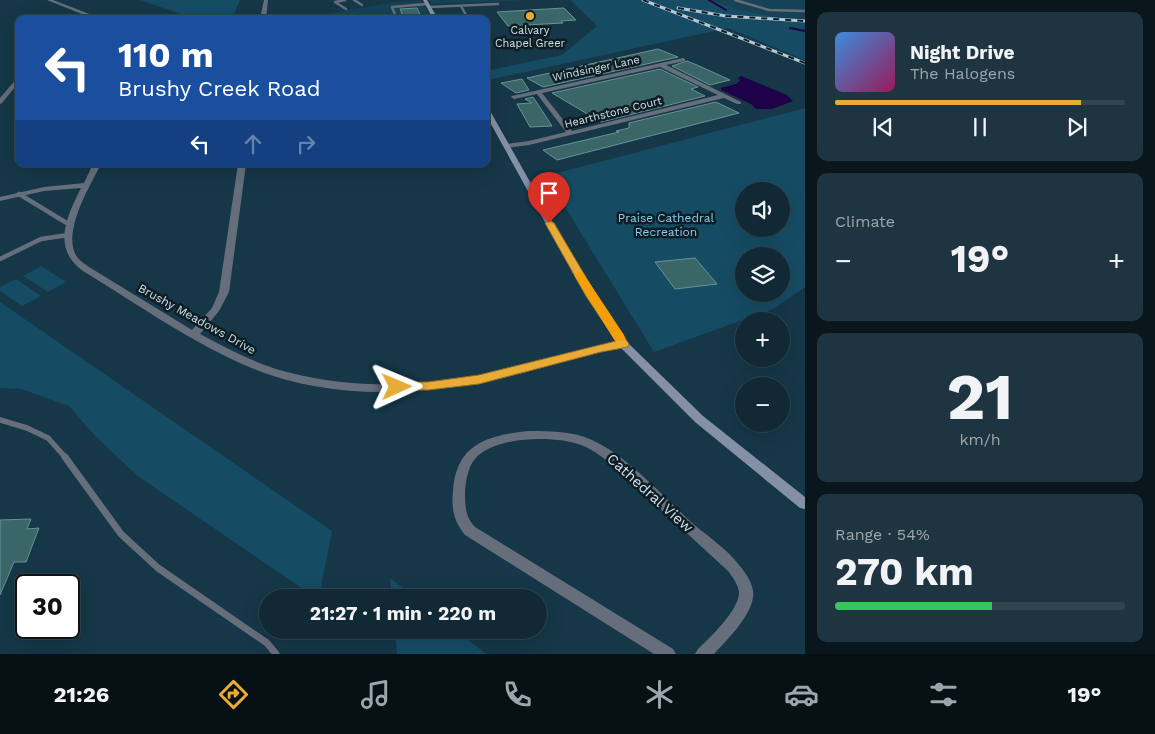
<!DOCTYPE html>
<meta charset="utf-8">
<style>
:root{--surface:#102935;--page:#1e3541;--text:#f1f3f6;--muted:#9ca6ad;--line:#304550;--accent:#e8ab37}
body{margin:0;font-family:"Work Sans",sans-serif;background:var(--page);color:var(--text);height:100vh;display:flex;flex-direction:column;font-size:19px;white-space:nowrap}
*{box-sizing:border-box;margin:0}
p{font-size:16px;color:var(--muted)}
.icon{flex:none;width:28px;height:28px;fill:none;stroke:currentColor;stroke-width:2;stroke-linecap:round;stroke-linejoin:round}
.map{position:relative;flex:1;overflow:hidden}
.sheet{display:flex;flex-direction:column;gap:12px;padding:12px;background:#09171d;width:350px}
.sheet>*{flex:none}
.hud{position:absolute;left:15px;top:15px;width:475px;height:152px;border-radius:10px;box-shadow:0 5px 20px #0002,0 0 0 1px var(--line);background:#1a4fa0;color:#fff;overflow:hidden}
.fabs{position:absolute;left:735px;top:182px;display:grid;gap:10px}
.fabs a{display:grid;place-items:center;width:55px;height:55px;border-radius:50%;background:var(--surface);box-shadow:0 5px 20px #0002,0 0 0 1px var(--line);font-size:25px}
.speed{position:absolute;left:15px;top:574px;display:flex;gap:10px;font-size:25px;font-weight:700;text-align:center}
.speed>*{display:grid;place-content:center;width:65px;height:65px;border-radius:50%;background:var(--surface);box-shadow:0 5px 20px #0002,0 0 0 1px var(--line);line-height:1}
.speed .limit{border:2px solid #111;border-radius:8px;background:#fff;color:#111}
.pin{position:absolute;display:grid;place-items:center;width:42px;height:42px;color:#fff;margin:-51px -21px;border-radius:50% 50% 50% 0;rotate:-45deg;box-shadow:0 0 5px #0007}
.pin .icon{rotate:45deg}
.me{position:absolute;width:55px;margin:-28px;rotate:89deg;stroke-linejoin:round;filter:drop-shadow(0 0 4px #0008)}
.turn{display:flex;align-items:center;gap:18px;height:105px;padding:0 20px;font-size:22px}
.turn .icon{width:65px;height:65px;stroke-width:2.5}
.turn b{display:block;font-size:35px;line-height:42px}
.lanes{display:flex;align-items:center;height:48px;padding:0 20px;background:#0003;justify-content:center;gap:25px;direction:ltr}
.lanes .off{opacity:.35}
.big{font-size:38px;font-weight:700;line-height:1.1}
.sheet .tile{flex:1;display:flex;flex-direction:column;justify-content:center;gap:8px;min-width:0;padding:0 18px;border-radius:10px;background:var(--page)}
.sheet .dial{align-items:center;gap:0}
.dial b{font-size:65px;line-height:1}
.song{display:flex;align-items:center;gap:15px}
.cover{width:60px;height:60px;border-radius:8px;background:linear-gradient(135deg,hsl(210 70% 55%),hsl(330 70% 35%))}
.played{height:5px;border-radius:2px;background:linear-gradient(90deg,var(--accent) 85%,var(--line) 85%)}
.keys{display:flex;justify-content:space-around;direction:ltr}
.heat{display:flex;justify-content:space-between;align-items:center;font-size:28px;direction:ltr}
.charge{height:8px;border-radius:4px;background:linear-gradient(90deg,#34c759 54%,var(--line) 0)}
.trip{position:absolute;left:259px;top:589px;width:288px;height:50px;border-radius:25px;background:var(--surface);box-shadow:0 5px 20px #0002,0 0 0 1px var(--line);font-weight:700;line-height:50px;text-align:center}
.dock{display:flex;height:80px;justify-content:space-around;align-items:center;background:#061015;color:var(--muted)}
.dock .icon{width:35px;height:35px}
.dock .selected{color:var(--accent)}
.dock b{font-size:22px;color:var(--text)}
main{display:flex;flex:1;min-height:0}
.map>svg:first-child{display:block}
.built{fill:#164255}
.green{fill:#154c64;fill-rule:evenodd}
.water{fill:#1e0148}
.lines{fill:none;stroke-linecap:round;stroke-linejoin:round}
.stream{stroke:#1e0148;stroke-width:2}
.building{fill:#3a6668;stroke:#669395}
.lane-far3{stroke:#676e7b;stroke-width:2.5}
.lane-far2{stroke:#676e7b;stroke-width:4.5}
.lane-far1{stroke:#676e7b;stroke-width:5.5}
.lane{stroke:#676e7b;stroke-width:7}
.street{fill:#676e7b;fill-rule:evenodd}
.secondary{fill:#8490a4;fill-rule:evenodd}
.rail-casing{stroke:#b4c9d4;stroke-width:3}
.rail{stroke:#0e1d24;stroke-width:2;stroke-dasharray:6;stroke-linecap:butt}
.route{fill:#e8ab37;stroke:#976f24}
.slow{fill:#f59e0b}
.poi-dot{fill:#e8ab37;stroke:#0e1d24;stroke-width:2}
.labels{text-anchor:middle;stroke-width:5;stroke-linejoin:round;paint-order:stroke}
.far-poi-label{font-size:11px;fill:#cde0ea;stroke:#0e1d24}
.far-street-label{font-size:11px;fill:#cde0ea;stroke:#0e1d24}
.park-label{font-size:12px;fill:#87cff3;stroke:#0e1d24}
.street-label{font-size:12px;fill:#cde0ea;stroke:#0e1d24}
.near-street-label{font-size:15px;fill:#cde0ea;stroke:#0e1d24}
</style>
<main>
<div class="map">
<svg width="805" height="654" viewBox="0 0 805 654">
<rect width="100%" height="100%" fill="#153747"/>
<!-- built -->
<path class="built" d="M430,0h105l-103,4z
M712,0h93v23l-69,-14z
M421,1l10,18h-117v-3l80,-14z"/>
<!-- green -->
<path class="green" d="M140,0h100l-8,19h-37z
M570,0h142l24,9 69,14v37l-77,-32 -240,52 -2,-2v-7l76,-16 35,-29z
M805,108v179l-32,22 -119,43 -108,-176zM744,191h37v38h-37zM744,256h37v38h-37z
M41,266l25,16 -18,10 -25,-16z
M16,279l25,17 -19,10 -22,-15v-4z
M0,302l332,229 -13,66h-4l-176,-120 -43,-40 -27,-31 -48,-17 -21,-1z
M390,578l25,19h-23z
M395,630h61l30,24h-89z"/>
<!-- water -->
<path class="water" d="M741,76l46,19 6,6 -21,8h-16l-5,-5 -30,-14v-2l15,-4 4,-3 -2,-3z"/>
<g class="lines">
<!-- stream -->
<path class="stream" d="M709,0l17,10
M790,28l15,3"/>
</g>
<!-- building -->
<path class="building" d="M417,8l5,11h-18l-4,-10z
M564,8l12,12 -15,1 2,2 -55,3 -11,-14z
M658,49l20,8 -135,30 -16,-9z
M687,61l10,4 33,15 -20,5 -38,-19z
M660,69l38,18 -7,2 14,7 -104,26 -49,-29z
M522,79l7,11 -13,3 -15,-10z
M533,97l8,12 11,17 -22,1 -13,-23 15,-1 -7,-4z
M716,102l23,11 -182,47 -14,-10 76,-18 -3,-1 13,-3v-5z
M695,258l22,26 -42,5 -20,-27z
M31,519l-4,10 12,-1 -13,34h-12l-14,33v-75z"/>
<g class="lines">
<!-- lane-far3 -->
<path class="lane-far3" d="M345,0l-10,2 11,7
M354,0l8,5
M735,0l34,10 36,1
M461,6l7,13
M429,7l69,-3
M397,19l-5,-12 35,-3"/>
<!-- lane-far2 -->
<path class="lane-far2" d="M19,194l51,31
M0,259l41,-20 27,-4"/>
<!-- lane-far1 -->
<path class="lane-far1" d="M0,420l27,8 21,10 18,20"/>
<!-- lane -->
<path class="lane" d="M65,457l56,77 37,34 109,75 9,11"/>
<!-- street -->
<path class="street" d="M47,0h6l39,15 -5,1z
M264,0h4l-2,19h-6z
M683,58l2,1v2l-19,4 75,37v2h-4l-13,-6 -195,47 -22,3 -4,-2 4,-2 22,-3 37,-9 -29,-38 -23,5 -3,-2 1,-1zM660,67l58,28 -146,36 -30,-38z
M19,76v6l-17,21 -2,1v-6z
M93,164h8c-11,22 -40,69 -24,93 3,4 8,7 12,10l103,63 20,-22 7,-16 19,-128h8l-17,128 -10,19 -19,23c28,15 56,30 87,38 68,18 143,15 211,0 36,-8 71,-20 107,-28l18,-3 5,3c-1,1 -1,2 -2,3 -6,3 -16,3 -23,4 -19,5 -39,10 -58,16 -93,26 -199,39 -291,2 -61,-25 -115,-64 -171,-98 -32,-23 -16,-55 -2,-83l-37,3 -44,10v-4l44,-10 40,-4z
M529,431c21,0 44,0 63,9 34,15 71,56 99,82 15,13 36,27 48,43 6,7 13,17 14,26 3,21 -26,49 -39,63h-19l3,-5c12,-11 42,-40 41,-57 -1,-8 -6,-14 -11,-21l-112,-103c-11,-9 -22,-18 -35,-23 -26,-10 -87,-9 -106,14 -7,8 -9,21 -10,32 0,14 0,26 10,36l198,122 3,5h-22l-189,-119c-11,-13 -14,-27 -12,-44 3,-47 34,-56 76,-60z"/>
<!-- secondary -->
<path class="secondary" d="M423,0h4l11,19h-5z
M486,107l3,2 81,144 57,89 76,74 102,81v12l-5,-1 -105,-86 -76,-76 -57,-93 -76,-138z"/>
<!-- rail casing -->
<g class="rail-casing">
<path id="rail" d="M643,0l162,63
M678,8l48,8 79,5"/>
</g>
<!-- rail -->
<use href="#rail" class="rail"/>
</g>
<!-- route -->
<path class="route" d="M549,220l5,3 43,73 32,48 -1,3 -27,5 -122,32 -51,6h-36l-2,-3 7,-5h31l51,-7 137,-34 -30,-45 -41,-73z"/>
<!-- slow -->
<path class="slow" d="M579,272l4,1 41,62 1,3 -1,3h-9l-41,-66z"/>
<!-- markers -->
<circle class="poi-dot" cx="530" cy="16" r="5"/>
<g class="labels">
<!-- far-poi labels -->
<g class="far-poi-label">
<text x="530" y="34">Calvary<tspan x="530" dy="13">Chapel Greer</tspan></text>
</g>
<!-- far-street labels -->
<g class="far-street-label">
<text transform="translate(596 68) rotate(-12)" y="4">Windsinger Lane</text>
<text transform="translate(613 112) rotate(-14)" y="4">Hearthstone Court</text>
</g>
<!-- park labels -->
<g class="park-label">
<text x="666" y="222">Praise Cathedral<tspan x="666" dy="14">Recreation</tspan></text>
</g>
<!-- street labels -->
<g class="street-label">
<text transform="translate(197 319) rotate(29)" y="4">Brushy Meadows Drive</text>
</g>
<!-- near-street labels -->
<g class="near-street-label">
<text transform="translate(650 493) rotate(42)" y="5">Cathedral View</text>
</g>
</g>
</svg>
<div class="fabs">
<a><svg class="icon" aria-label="sound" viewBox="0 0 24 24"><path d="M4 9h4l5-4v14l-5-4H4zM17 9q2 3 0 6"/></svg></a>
<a><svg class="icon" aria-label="layers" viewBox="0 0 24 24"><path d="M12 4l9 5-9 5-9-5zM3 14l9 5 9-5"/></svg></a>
<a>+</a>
<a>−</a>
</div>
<div class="speed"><div class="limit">30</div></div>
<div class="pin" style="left:549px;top:223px;background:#d93025"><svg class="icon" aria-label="arrive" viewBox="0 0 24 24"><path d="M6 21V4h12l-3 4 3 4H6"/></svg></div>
<svg class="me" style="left:397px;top:387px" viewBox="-20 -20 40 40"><path d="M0-17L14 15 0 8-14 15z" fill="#e8ab37" stroke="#fff" stroke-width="4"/></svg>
<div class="trip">21:27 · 1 min · 220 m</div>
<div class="hud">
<div class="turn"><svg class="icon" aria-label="left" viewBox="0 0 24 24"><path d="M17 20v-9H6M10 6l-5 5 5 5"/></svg><div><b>110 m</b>Brushy Creek Road</div></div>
<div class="lanes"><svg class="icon" aria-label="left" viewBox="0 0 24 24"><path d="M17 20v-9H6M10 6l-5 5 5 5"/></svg><svg class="icon off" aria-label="ahead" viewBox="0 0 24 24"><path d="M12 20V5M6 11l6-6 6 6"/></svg><svg class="icon off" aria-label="right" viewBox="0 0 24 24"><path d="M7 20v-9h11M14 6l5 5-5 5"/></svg></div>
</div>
</div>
<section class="sheet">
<div class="tile">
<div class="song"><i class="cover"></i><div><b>Night Drive</b><p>The Halogens</p></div></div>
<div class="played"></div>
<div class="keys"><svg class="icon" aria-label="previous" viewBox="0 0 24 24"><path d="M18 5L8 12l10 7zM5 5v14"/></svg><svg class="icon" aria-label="pause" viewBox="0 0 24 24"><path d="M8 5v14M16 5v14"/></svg><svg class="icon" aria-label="next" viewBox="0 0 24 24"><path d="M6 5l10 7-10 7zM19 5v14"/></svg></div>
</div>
<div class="tile"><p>Climate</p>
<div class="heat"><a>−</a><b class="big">19°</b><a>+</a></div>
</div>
<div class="tile dial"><b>21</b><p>km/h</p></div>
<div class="tile"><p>Range · 54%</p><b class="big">270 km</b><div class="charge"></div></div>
</section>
</main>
<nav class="dock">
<b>21:26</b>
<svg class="icon selected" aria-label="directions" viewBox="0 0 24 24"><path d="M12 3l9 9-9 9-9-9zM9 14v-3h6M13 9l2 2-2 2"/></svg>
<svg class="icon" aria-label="music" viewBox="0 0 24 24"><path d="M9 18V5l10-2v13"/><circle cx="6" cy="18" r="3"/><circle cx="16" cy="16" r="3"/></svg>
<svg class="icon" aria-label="phone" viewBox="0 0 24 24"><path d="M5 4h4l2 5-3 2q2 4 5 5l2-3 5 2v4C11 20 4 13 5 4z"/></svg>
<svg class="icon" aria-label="climate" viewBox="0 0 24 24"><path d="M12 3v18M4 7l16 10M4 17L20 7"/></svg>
<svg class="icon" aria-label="car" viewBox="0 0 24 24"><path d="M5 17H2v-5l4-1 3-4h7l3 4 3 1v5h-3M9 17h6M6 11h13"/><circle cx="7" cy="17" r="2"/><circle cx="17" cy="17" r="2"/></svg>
<svg class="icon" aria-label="filters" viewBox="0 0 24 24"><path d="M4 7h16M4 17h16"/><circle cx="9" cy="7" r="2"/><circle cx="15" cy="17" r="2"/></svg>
<b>19°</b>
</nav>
